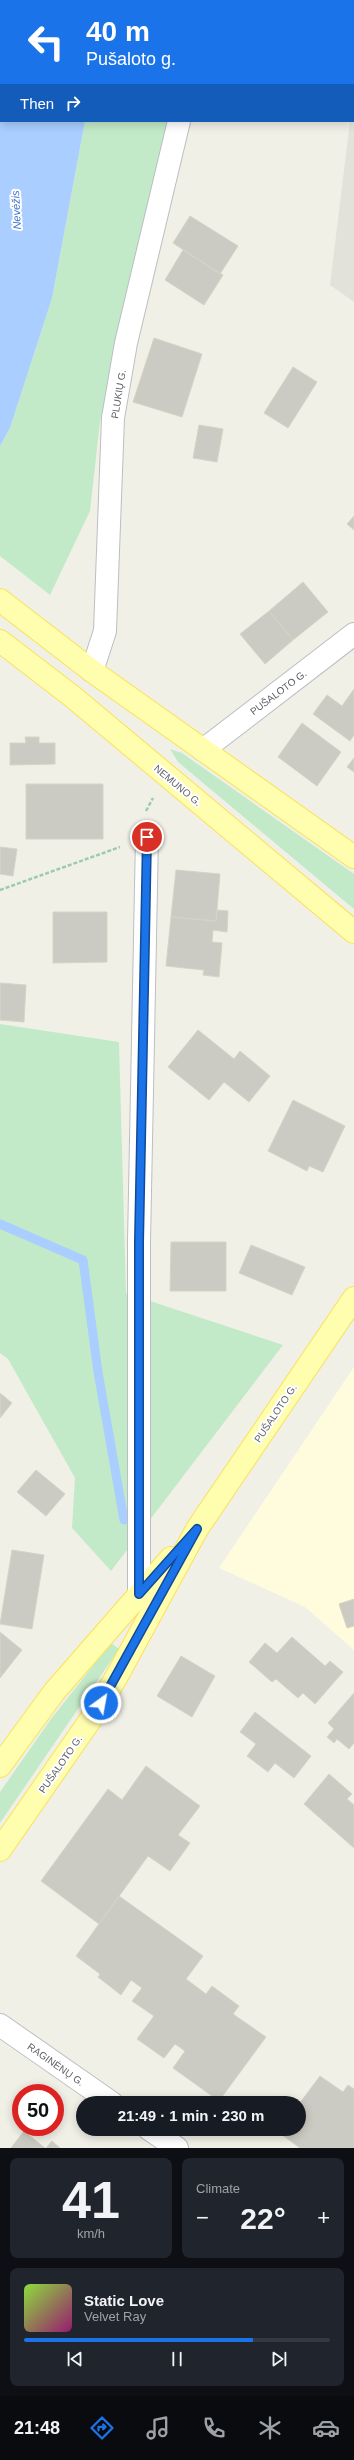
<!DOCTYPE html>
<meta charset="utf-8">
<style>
:root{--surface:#171b24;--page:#20242c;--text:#f1f3f6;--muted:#9ea1a6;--line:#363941;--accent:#1a73e8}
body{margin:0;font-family:Arial,sans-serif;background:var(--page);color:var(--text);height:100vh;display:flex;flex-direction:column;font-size:15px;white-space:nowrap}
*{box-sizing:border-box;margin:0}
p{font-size:13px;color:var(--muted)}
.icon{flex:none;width:22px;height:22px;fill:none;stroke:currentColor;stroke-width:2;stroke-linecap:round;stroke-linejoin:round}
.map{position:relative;height:2148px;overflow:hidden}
.side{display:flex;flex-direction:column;gap:10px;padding:10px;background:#0d0f14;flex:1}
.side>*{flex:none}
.guide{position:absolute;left:0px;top:0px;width:354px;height:122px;box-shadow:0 2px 10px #0003;background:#1a73e8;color:#fff;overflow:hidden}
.speed{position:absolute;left:12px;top:2084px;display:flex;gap:8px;font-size:20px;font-weight:700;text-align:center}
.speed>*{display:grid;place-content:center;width:52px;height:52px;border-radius:50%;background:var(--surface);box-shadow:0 2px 10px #0003;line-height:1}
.speed .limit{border:6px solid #d22;background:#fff;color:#111}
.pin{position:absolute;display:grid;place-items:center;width:34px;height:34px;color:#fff;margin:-17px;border:2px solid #fff;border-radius:50%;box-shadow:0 1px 4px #0007}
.me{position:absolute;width:44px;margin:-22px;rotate:32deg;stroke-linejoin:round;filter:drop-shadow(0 0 3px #0008)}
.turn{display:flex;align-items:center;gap:14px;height:84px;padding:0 20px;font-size:18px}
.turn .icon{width:52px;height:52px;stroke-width:2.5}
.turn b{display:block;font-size:28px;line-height:34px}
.then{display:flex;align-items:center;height:38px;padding:0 20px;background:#0003;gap:8px;font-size:15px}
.big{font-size:30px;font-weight:800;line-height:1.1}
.side .widget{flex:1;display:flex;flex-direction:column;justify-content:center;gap:6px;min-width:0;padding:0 14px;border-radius:8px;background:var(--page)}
.side .dial{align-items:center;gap:0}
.dial b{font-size:52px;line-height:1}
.song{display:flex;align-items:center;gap:12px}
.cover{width:48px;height:48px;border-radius:6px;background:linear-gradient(135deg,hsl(90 70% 55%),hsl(320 70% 35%))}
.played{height:4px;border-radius:2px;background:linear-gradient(90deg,var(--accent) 75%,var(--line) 75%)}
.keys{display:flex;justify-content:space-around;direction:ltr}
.heat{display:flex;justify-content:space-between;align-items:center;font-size:22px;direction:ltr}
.side .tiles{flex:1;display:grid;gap:10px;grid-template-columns:1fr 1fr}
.widget:last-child{grid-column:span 2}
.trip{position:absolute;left:76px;top:2096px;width:230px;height:40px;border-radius:20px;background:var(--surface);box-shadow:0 2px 10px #0003;font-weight:800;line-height:40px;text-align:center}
.tab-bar{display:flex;height:64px;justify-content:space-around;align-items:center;background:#090b0e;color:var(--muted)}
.tab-bar .icon{width:28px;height:28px}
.tab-bar .selected{color:var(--accent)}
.tab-bar b{font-size:18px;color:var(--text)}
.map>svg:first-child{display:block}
.commercial{fill:#fffcde}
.industrial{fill:#e2e2db}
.green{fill:#c3eac8}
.water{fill:#a9ceff}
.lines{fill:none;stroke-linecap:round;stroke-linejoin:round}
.stream{stroke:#a9ceff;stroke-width:9}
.building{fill:#cccbc3;stroke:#d7d3c5}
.minor-casing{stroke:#bbbec3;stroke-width:24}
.major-casing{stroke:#fae257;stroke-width:24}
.path{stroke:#9bcbaf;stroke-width:2.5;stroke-dasharray:4 2;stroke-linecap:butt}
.minor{stroke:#fff;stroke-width:22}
.major{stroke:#fffdae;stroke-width:22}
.route-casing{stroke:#114b97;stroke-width:10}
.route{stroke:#1a73e8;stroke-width:7}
.labels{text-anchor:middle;stroke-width:4;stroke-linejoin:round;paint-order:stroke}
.street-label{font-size:10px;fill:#5e6168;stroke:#fff}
.water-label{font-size:11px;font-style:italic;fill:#4373cb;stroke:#fff}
</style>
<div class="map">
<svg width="354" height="2148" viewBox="0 0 354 2148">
<rect width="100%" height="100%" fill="#f1f0e7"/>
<!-- commercial -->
<path class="commercial" d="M354,1367v283l-49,-43 -86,-39z"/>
<!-- industrial -->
<path class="industrial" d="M354,89v213l-24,-17 20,-164h3z"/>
<!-- green -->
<path class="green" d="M78,0h107v1z
M85,121h83l-68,301 -10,89 -40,84 -50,-39v-110l10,-18 42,-130z
M170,749l12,4 172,121v35l-176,-147z
M0,1024l119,18 7,251 157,52 -172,226 -39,-43 3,-50 -67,-119 -8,-6z
M111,1643l8,6 -119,174v-31l51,-73z"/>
<!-- water -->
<path class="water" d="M0,0l78,1h-77v120h84l-33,177 -42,130 -10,18z"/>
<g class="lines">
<!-- stream -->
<path class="stream" d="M0,1224l83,36 15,112 26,148"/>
</g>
<!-- building -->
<path class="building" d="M220,0h16l1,1h-18z
M190,216l48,30 -18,28 -47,-31z
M183,250l40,25 -19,30 -39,-25z
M154,338l48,16 -20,63 -49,-15z
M293,367l24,15 -29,46 -24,-15z
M199,425l24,4 -6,33 -24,-4z
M354,516v14l-7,-6z
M303,582l25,30 -35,28 -24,-29z
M269,611l24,29 -28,24 -25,-30z
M354,689v46l-4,6 -37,-27 14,-19 15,11z
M302,723l39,29 -24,34 -39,-29z
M25,737h14v6h16v21l-45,1v-22h16z
M354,758v14l-7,-5z
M26,784h77v55h-77z
M0,847l17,2 -4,27 -13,-2z
M176,870l44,4 -4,47 -45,-4z
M217,910l11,1 -1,21 -14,-2 -1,12 10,1 -3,34 -16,-2 1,-5 -38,-4 5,-49 45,4z
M53,912h54v50l-54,1z
M0,983l26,2 -2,37 -24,-2z
M198,1030l36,29 6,-8 30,25 -21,26 -25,-20 -15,18 -41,-33z
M293,1100l52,26 -22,46 -14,-6 -2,5 -39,-20z
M171,1242h55v49h-56z
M251,1245l54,22 -13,28 -53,-22z
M0,1393l12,10 -12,15z
M36,1470l29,24 -19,22 -29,-24z
M12,1550l32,5 -12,74 -32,-5z
M354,1599v27l-7,2 -8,-24z
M0,1632l22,18 -22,28z
M292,1637l33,29 5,-5 13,11 -28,32 -12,-11 -5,5 -22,-19 -4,3 -23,-20 16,-19 12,10z
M181,1656l34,20 -23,41 -35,-21z
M354,1693v50l-5,6 -12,-10 -3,4 -7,-6 7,-8 -6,-6z
M255,1712l56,44 -17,22 -19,-15 -7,9 -21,-16 9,-12 -16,-12z
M146,1766l54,40 -22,29 12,8 -20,28 -22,-15 -49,68 -58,-43 67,-92 14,11z
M329,1774l23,20 -5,5 7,6v43l-50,-44z
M119,1896l84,60 -17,23 20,15 6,-8 27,20 -6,8 33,23 -47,64 -46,-33 12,-17 -10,-7 -11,14 -27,-19 17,-23 -22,-15 10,-13 -11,-8 -10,15 -23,-18 2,-3 -24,-18z
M320,2076l23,16 5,-7 6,4v59h-54l-22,-16 2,-3h19v-25z
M24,2131l21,17h-34z
M52,2141l8,7h-14z"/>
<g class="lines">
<!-- minor casing -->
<g class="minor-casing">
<path id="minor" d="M195,1v-1
M92,671l13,-40 8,-213 13,-75 53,-222
M203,750l151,-116
M139,1594v-352l8,-405
M0,2025l112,78
M149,2129l28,19"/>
</g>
<!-- major casing -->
<g class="major-casing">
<path id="major" d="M0,600l92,71 262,186
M0,641l73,56 281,235
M0,1766l54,-74 117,-134
M0,1850l93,-134 24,-40 80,-147 157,-231"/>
</g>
<!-- path -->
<path class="path" d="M146,811l7,-13
M0,890l120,-43"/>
<!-- minor -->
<use href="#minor" class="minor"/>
<!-- major -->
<use href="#major" class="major"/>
</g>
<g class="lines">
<!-- route casing -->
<g class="route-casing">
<path id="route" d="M101,1703l96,-174 -58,65v-352l8,-405"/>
</g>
<!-- route -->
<use href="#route" class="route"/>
</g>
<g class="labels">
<!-- street labels -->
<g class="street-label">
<text transform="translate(118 394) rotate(-81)" y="4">PLUKIŲ G.</text>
<text transform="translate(278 692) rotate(-37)" y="4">PUŠALOTO G.</text>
<text transform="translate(178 785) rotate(40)" y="4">NEMUNO G.</text>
<text transform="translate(275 1413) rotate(-56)" y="4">PUŠALOTO G.</text>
<text transform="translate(60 1764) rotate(-55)" y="4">PUŠALOTO G.</text>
<text transform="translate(56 2064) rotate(35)" y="4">RAGINĖNŲ G.</text>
</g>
<!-- water labels -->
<g class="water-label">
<text transform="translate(16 210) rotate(-93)" y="4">Nevėžis</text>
</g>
</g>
</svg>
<div class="speed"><div class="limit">50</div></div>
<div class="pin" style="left:147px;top:837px;background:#d93025"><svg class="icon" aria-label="arrive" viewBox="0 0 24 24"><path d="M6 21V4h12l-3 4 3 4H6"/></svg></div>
<svg class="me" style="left:101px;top:1703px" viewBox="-20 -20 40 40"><circle r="17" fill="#1a73e8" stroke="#fff" stroke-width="3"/><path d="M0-11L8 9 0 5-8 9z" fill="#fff"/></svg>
<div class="trip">21:49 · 1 min · 230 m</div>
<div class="guide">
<div class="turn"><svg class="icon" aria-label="left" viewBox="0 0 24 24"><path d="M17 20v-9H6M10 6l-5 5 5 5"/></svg><div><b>40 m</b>Pušaloto g.</div></div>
<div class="then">Then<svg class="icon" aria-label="right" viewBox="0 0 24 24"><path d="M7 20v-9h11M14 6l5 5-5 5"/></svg></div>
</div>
</div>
<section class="side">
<div class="tiles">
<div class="widget dial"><b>41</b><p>km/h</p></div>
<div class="widget"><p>Climate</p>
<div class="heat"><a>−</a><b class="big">22°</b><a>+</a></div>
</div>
<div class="widget">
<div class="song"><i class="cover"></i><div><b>Static Love</b><p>Velvet Ray</p></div></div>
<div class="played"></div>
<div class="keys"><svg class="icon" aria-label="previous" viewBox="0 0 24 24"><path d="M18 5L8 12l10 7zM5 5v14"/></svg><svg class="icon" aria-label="pause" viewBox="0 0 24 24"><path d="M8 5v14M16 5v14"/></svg><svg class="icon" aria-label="next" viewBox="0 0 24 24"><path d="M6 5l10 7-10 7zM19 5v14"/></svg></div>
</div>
</div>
</section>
<nav class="tab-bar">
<b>21:48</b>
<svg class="icon selected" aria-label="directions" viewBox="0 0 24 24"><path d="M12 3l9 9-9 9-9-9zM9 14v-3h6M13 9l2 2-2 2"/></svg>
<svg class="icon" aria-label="music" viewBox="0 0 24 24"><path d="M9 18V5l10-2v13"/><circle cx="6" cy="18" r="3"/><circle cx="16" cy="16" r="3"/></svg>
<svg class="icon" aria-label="phone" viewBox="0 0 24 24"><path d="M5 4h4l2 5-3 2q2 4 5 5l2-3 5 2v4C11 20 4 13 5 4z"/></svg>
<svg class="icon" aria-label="climate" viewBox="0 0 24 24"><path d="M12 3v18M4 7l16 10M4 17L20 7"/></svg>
<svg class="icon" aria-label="car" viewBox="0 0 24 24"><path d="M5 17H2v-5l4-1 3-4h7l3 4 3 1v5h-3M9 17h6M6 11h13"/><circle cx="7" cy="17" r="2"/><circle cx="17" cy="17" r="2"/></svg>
</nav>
